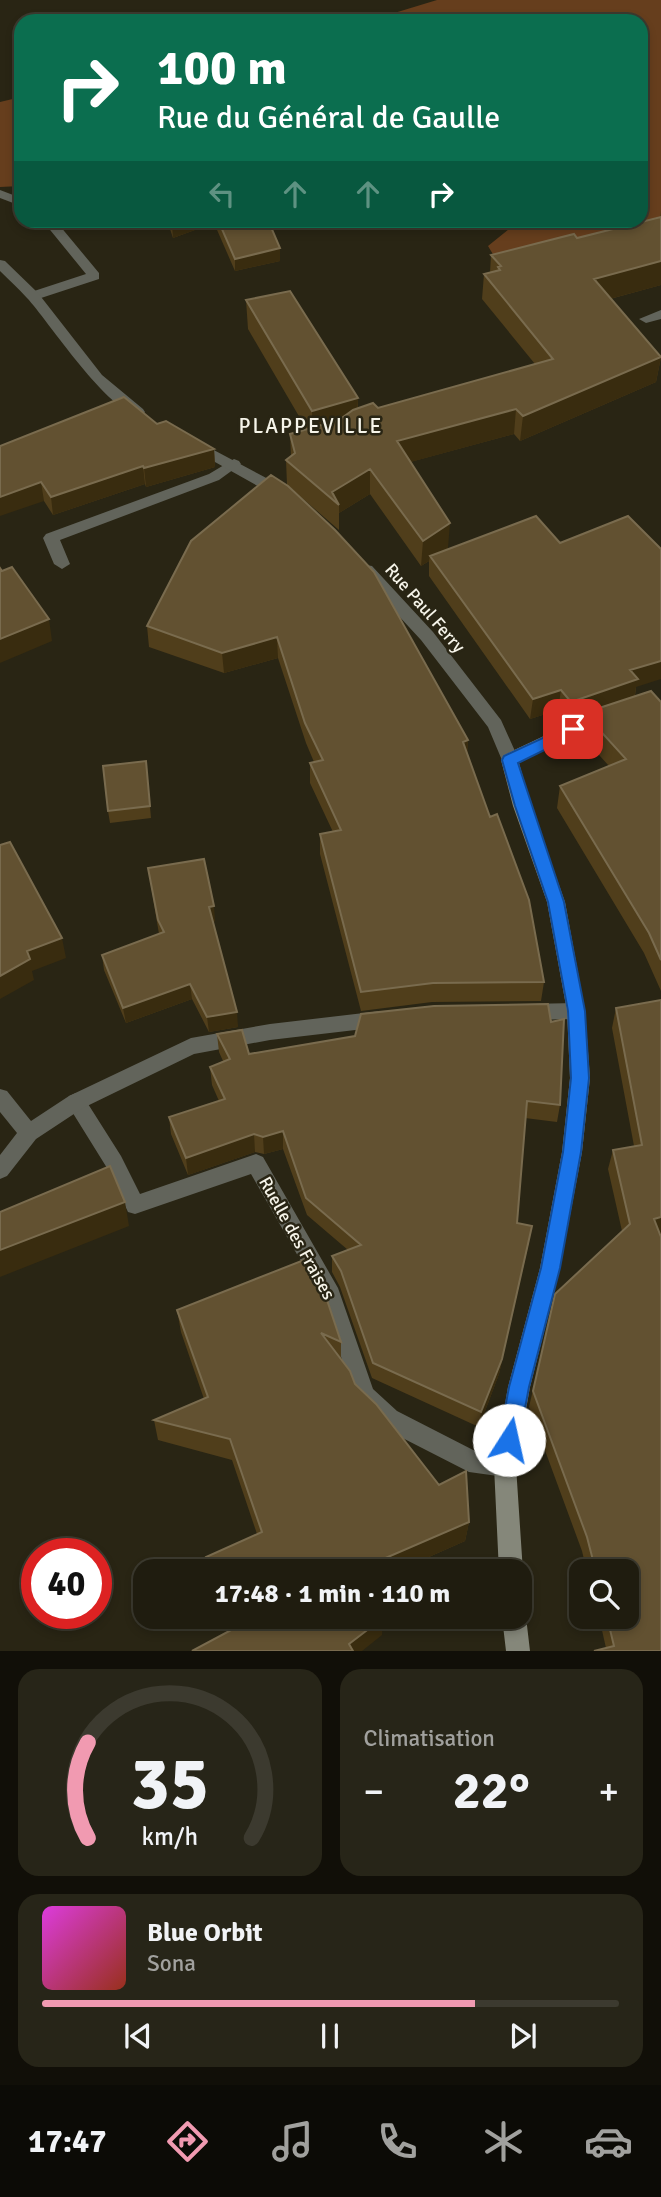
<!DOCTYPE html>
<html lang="fr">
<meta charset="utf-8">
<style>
:root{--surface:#1f1c0f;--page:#272518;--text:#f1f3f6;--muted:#a1a19e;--line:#3c3a2f;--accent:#f19ab1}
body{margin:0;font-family:Signika,sans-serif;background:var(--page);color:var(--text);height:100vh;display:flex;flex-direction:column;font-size:26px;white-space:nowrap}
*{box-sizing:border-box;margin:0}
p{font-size:23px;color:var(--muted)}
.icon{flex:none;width:38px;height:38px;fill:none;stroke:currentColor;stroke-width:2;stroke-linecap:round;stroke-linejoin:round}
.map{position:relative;height:1651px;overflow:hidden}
.details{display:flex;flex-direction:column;gap:18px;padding:18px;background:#110f08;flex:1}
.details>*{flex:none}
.hud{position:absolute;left:14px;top:14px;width:634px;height:214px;border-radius:21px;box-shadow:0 4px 10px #0003,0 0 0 2px var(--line);background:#0b6e4f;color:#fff;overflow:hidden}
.controls{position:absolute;left:569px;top:1559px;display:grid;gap:14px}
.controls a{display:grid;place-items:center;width:70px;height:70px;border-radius:14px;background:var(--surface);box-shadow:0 4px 10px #0003,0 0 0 2px var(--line);font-size:35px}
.speed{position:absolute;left:21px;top:1538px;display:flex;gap:14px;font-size:35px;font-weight:700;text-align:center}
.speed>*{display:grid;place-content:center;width:91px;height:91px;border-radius:50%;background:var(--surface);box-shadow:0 4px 10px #0003,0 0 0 2px var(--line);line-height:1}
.speed .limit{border:10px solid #d22;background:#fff;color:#111}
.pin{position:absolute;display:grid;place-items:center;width:60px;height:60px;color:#fff;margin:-30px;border-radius:14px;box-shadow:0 4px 10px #0006}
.me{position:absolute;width:77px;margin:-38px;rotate:10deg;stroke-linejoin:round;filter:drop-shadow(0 0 5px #0008)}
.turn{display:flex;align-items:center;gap:24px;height:147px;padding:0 28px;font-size:32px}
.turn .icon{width:91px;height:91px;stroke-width:2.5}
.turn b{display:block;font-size:49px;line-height:60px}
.lanes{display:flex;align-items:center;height:66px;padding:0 28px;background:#0003;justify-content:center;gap:35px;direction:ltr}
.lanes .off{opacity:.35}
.big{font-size:52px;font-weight:700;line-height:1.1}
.details .widget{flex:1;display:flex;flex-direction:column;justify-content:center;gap:10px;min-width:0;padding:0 24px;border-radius:21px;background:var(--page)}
.details .dial{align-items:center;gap:0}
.dial svg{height:182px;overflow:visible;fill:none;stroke:var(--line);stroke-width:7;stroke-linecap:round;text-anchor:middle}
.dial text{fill:var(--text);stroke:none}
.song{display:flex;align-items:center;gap:21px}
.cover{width:84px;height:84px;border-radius:10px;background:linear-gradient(135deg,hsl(300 70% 55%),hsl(10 70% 35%))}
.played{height:7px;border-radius:4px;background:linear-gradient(90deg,var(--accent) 75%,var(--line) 75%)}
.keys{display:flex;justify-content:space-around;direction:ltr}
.heat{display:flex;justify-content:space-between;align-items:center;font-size:38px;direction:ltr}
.details .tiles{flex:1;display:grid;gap:18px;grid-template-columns:1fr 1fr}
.widget:last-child{grid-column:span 2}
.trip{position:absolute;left:133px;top:1559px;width:399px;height:70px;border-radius:21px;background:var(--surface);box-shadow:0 4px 10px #0003,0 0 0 2px var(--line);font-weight:700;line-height:70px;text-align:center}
.menu{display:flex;height:112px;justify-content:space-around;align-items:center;background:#0c0b06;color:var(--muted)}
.menu .icon{width:49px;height:49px}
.menu .selected{color:var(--accent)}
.menu b{font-size:32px;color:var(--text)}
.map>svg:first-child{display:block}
.green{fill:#663e1d}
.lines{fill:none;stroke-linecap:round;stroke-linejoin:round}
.lane{fill:#62645b;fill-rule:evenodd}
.street{fill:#62645b;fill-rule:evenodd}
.secondary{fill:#85877a;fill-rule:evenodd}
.wall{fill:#503e1b}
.shaded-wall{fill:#392c0f}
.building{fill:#625131;stroke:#796b4e;stroke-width:2}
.route{fill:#1a73e8;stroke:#114b97;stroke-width:2}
.labels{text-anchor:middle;stroke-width:5;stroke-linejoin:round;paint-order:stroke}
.street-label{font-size:18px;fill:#f6f4e9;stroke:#292514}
.quarter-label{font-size:21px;letter-spacing:2px;fill:#f6f4e9;stroke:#292514}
</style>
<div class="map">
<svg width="661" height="1651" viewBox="0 0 661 1651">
<rect width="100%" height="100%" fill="#292514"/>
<!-- green -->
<path class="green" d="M437,0h224v217l-164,44 -9,-15 31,-25 121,-1v-199h-272z
M21,97v89l-21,1v-85z"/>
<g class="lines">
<!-- lane -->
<path class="lane" d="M0,190l21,8v8l-21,-8z
M42,220h13l44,53v6l-61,20h-10v-6l58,-19z
M661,310v9l-15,4 -7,-4z
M234,459l5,2 2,3 -22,16 -159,60 10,24 -8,5 -8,-5 -11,-26 3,-4 163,-60z
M76,1093l7,3 38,60 19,38 116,-40 7,3 75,131 35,101 24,22 82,42 34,5 3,8 -3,8 -8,3 -36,-5 -88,-45 -25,-24 -34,-105 -71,-124 -116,40 -7,-2 -21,-44 -41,-66 3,-6z"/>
<!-- street -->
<path class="street" d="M0,260l5,1 33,32 64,82 41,34 2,3 -2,3c-29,7 -96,-96 -116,-117 -8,-9 -18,-18 -27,-27z
M195,440l94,50 2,4 -2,4h-10l-89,-50 -2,-3 2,-3z
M366,565l6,1 61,66 68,88 18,40 -3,5h-12l-16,-38 -67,-87 -61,-66 -2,-4z
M576,1003l7,2 2,6 -2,6 -7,2 -49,1 -7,-2 -2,-6 2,-6 7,-2z
M381,1011l7,2 2,6 -2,6 -7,2 -111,13 -76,14 -111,54 -47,31 -29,37 -7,3v-24l17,-22 -17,-21v-23l7,2 24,30 38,-25 122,-58 79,-14z"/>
<!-- secondary -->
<path class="secondary" d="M605,713l6,2 2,4 -2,4 -32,10 -60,30 12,43 34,96 20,109 5,67 -8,74 -22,116 -30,119 -14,79 7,106 -3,7v-7h-21l-5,-106 14,-79 32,-119 22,-116 8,-74 -3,-67 -20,-109 -34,-96 -12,-46 3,-5 63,-30z
M520,1608l6,9 4,34h-24l-4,-34h18z"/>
</g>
<!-- wall -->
<path class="wall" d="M661,211v74l-51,14 51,58 -5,25 -136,59 -6,-7 -104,28 38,86 -3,2 191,137 -1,9 26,6v289l-17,-38 -87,-145 3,-22 49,-20 -28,-31 3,-18 -16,5 -10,-12 -28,9 -101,-143v-15l-8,5 -51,-72 -31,19v17l-52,-45 -1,-25 5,-4 -1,-22 17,-4 -59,-101 -2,-29 112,98v10h20l157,-44 -53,-65 2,-25 6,-1 1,-18 86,-17 83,-21z
M167,220h101l12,41 -45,10 -21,-48 -41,15z
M157,424l57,25 1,18 -69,20 -1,-3 -92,31 -9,-14 -44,-55z
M191,541l277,199 -1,13 77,229 -3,19 -109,1 -71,9 -41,-157v-20l13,-2 -23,-49v-20l4,-1 -8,-19 -28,-85 -54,15 -75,-26 -2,-21z
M146,761l5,57 -41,5 -2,-12z
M148,868l67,53 -2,1 25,105 -29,5 -17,-33 -66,24 -22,-53 -2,-15 57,-21z
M616,1008l45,226 -1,1 1,416 -55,-3 -7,-31h27v-45h-39l-5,-21 -53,-144 26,-113 67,-63 -14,-62 5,-19 21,-4 -22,-118z
M217,1034l32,20 311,51 -3,17 -32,-4 -8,105 12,19 -30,132 -20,53 -107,-49 -32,-91 -8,-15v-16l16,-6 -41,-35 -24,-66 -19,5 -9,-2 -67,23 -17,-41 -2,-17 50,-16 -7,-16 -2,-18 13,-6 -4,-9z
M309,1258l32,84v17l14,25 114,138 -4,19 -70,31h-187l-2,-15 51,-23 -25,-74 -74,-20 -4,-20 50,-21 -23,-67 -4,-22z
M226,1617h156v18l-151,-5z"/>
<!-- shaded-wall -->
<path class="shaded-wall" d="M186,220h28v3l-41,15 -1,-13z
M280,248v13l-45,10v-12z
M661,261v24l-70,19 3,-25z
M661,357l-5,25 -136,59 3,-25z
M358,398l-1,29 -44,13 -1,-29z
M516,409l-2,25 -118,32 1,-25z
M214,449l1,18 -69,20 -2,-19z
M143,466l2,18 -92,31 -2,-18z
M370,469v25l-31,19v-8l-7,-13z
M41,482l3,19 -44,15v-19z
M450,523l-2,25 -16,11 -2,-3 -1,5 -8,5 2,-25z
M49,619l3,22 -52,22v-24z
M277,637l1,21 -54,15 -2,-20z
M661,661v18l-25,8 -2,12 -50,14v4l-16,5 3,-20 59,-32z
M561,690l-3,20 -28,9 3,-20z
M468,740l-1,20 -4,-18z
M214,906l1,15 -4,1 -2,-15z
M62,938l4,20 -34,13 2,9 -34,19v-23l27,-25z
M190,984l2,15 -66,24 -3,-15z
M237,1012l1,15 -29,5 -2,-15z
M283,1131v18l-19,5 -1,-17z
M254,1134l1,18 -67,23 -2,-17z
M125,1202l4,24 -129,51v-27z
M661,1217v17l-13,3 6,-18z
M532,1226l-33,148 -20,53 2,-15z
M469,1522l-4,19 -70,31h-45v-4z
M383,1618l-1,17 -20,16h-13v-7z"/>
<!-- building -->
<path class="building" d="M661,217v44l-67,18 67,78 -138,59 -7,-7 -119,32 53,82 -27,18 -53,-72 -38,23 7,13 -53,-45 9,-7 -5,-19 49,-14 14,-10 20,-7 5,5 175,-49 -69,-85 16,-4 -2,-3 3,-1 -10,-11 83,-21 3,4z
M170,220h16l-14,5z
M218,220h50l12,28 -45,11z
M290,291l68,107 -46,13 -66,-111z
M124,397l33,27 9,-3 48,28 -70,19 -1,-2 -92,31 -10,-15 -41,15v-51z
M271,475l17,11 47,44 39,42 94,168 -5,2 27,75 7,-3 32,86 15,82 -111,1 -72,9 -41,-158 21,-4 -31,-67 13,-3 -18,-37 -28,-86 -55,16 -75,-27 44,-85z
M536,516l24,27 68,-27 33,33v112l-31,9 8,9 -67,23 -10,-12 -28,9 -103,-143z
M12,567l37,52 -49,20v-71l2,3z
M651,691l10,11v258l-12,-27 -89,-147 66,-27 -42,-46z
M146,761l4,45 -42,5 -5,-45z
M10,842l52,96 -35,13 3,8 -30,17v-131z
M204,859l10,47 -5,1 28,105 -30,5 -17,-33 -67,24 -21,-53 62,-23 -6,-12 -10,-52z
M661,1000v217l-7,2 7,18v414h-67l20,-5 -7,-29h19v-45h-30l-9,-35 -54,-146 22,-97 75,-70 -17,-74 29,-5 -26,-137z
M548,1004l3,18 13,-3 -4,86 -33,-4 -10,122 15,3 -30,133 -21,53 -108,-49 -32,-92 -9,-15 29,-11 -55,-47 -23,-67 -20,6 -9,-3 -68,24 -17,-41 56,-18 -15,-32 20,-8 -13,-25 25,-4 7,24 106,-18 6,-22 73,-8z
M110,1166l15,36 -125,48v-38z
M309,1258l10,18 22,66 -20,-9 29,38 5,13 21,20 63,81 27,-14 3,51 -95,41 -24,5 2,4h-140l-6,-15 56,-25 -32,-93 -76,-19 54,-23 -31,-87z
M230,1617h152l1,1 -34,26 4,7h-161l43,-23z"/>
<!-- route -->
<path class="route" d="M573,724l8,5 -2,4 -61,30 46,139 21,109 4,67 -8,74 -21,116 -31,119 -10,53 -2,7 -8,2 -7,-2 -3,-7 10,-53 32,-119 22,-116 8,-74 -3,-67 -20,-109 -33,-96 -13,-46 2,-4z"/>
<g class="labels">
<!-- street labels -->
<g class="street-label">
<text transform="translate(425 608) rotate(49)" y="6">Rue Paul Ferry</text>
<text transform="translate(297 1238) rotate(61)" y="6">Ruelle des Fraises</text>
</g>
<!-- quarter labels -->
<g class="quarter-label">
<text x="311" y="433">PLAPPEVILLE</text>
</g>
</g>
</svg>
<div class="controls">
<a><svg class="icon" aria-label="search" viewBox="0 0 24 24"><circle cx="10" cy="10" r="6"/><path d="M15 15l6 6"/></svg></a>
</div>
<div class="speed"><div class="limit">40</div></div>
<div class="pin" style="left:573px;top:729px;background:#d93025"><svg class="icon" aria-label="arrive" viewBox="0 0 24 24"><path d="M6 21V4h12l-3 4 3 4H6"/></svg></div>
<svg class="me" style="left:509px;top:1440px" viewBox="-20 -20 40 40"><circle r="19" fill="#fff"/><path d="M0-13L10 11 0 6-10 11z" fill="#1a73e8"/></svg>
<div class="trip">17:48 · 1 min · 110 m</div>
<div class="hud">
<div class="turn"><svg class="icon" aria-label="right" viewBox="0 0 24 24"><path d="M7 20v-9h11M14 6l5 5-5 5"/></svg><div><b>100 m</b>Rue du Général de Gaulle</div></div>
<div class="lanes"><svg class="icon off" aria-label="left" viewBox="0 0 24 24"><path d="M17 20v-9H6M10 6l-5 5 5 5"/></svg><svg class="icon off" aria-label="ahead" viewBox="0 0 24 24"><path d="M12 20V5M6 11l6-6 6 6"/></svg><svg class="icon off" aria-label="ahead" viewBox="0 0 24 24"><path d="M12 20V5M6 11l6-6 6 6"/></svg><svg class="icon" aria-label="right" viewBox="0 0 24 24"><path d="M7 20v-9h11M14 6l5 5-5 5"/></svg></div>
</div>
</div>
<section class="details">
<div class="tiles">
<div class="widget dial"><svg viewBox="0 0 100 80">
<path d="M14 69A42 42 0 1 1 86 69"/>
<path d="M14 69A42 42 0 0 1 14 27" stroke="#f19ab1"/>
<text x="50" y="56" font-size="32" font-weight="700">35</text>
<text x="50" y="72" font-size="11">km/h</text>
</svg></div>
<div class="widget"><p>Climatisation</p>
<div class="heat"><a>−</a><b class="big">22°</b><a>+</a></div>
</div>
<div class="widget">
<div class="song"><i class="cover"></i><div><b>Blue Orbit</b><p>Sona</p></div></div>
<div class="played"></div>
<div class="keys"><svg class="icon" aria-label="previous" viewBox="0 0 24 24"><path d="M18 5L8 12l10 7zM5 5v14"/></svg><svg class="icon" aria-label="pause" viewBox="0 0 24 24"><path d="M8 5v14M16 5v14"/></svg><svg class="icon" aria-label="next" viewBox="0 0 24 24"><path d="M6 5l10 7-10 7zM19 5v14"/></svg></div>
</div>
</div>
</section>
<nav class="menu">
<b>17:47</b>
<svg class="icon selected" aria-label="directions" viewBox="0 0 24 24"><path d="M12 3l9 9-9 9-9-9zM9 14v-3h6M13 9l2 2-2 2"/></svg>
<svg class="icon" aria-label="music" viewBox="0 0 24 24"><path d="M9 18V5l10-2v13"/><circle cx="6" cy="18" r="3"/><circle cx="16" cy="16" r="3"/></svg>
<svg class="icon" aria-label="phone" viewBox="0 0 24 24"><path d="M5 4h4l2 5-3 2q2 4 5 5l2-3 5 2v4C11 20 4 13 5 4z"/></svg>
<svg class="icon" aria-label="climate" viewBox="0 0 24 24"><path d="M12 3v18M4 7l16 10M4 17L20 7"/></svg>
<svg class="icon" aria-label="car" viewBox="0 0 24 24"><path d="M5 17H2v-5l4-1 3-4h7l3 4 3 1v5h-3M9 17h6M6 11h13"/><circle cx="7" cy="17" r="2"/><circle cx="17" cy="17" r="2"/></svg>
</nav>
